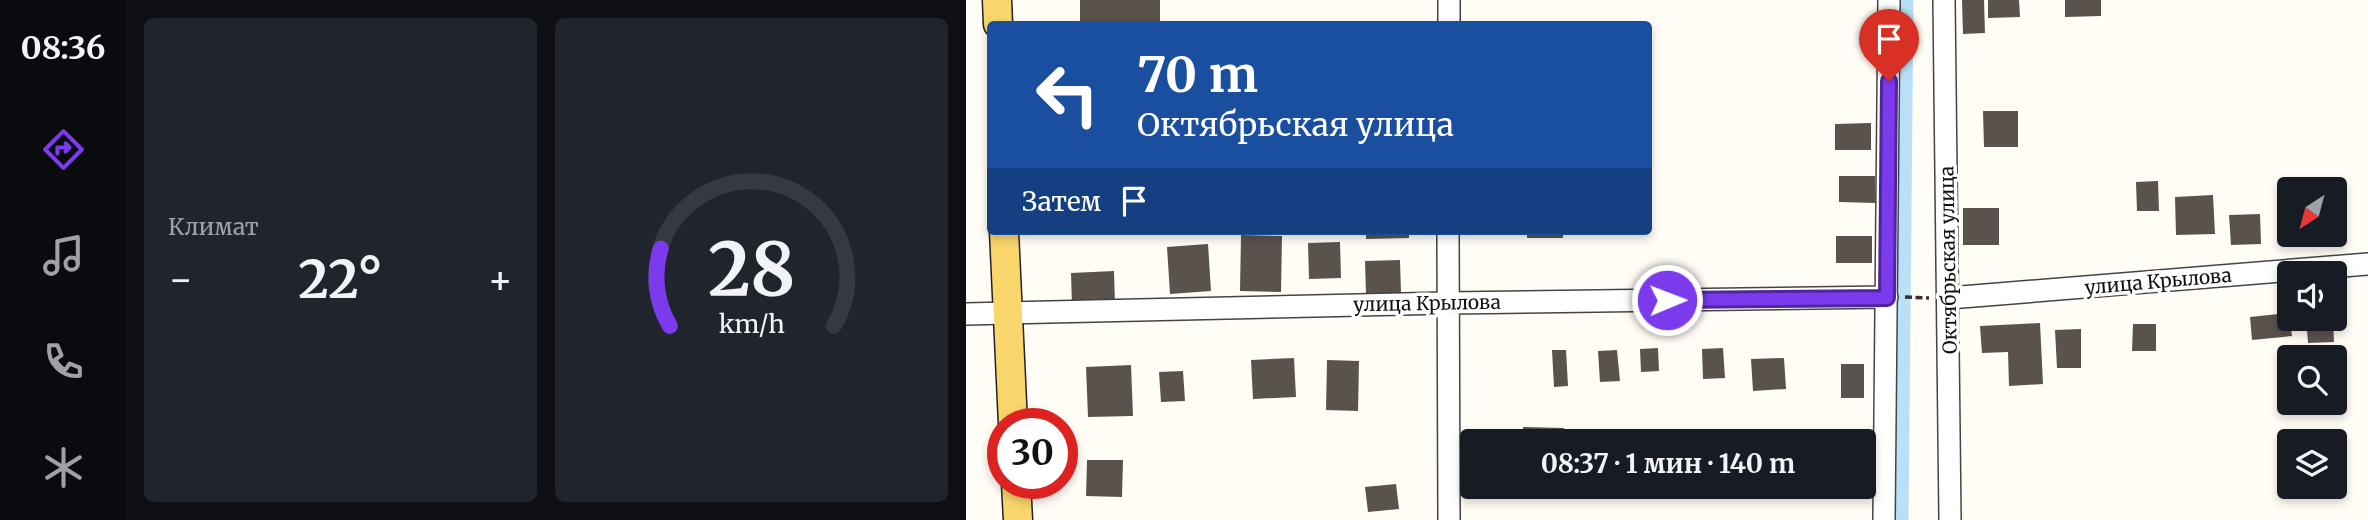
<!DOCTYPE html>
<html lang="ru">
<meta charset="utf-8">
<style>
:root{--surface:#171b24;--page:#20242c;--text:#f1f3f6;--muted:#9ea1a6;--line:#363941;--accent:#7c3aed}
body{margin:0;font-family:Merriweather,serif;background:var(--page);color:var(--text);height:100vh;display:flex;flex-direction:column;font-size:26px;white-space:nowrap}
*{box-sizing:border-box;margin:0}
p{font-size:23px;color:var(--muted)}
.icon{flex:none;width:38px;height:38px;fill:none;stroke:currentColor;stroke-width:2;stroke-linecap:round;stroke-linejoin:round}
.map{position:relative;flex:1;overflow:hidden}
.panel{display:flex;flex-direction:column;gap:18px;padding:18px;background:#0d0f14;width:840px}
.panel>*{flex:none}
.top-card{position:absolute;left:21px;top:21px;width:665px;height:214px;border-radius:7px;box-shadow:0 4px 10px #0003;background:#1a4fa0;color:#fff;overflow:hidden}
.needle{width:46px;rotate:216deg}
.fabs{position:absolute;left:1311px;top:177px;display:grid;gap:14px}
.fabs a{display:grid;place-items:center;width:70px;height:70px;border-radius:7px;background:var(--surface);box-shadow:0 4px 10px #0003;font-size:35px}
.speed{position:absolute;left:21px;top:408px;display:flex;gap:14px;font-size:35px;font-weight:700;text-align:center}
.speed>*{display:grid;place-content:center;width:91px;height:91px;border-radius:50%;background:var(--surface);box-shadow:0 4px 10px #0003;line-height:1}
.speed .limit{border:10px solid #d22;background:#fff;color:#111}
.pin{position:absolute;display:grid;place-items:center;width:60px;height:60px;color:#fff;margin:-72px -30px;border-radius:50% 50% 50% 0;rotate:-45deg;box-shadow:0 0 7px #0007}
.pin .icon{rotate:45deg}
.me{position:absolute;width:77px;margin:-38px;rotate:89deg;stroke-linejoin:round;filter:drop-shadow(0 0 5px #0008)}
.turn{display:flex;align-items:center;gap:24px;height:147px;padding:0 35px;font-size:32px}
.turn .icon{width:91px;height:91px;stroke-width:2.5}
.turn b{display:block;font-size:49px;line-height:60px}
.then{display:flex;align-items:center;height:66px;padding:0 35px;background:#0003;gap:14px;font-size:26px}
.big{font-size:52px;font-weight:700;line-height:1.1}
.panel .tile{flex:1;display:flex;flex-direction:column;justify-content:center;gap:10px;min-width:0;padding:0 24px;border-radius:10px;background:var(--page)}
.panel .dial{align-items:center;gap:0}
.dial svg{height:182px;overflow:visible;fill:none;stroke:var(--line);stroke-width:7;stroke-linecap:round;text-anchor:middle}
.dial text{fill:var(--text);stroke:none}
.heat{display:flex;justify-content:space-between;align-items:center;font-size:38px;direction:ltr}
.panel .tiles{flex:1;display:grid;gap:18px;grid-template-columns:repeat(2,1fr)}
.trip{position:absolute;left:494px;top:429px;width:416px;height:70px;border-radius:7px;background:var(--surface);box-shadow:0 4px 10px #0003;font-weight:700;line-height:70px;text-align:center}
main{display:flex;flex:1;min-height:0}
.dock{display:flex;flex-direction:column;width:126px;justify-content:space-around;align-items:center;background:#090b0e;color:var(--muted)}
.dock .icon{width:49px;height:49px}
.dock .active{color:var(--accent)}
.dock b{font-size:32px;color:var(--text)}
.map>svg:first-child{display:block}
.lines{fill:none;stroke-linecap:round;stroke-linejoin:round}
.canal{stroke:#b9e0f7;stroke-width:21}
.building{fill:#5a524d}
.minor-casing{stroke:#444;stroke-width:24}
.major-casing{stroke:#222;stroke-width:31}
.path{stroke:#333;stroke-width:3.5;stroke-dasharray:7 3.5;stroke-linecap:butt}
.minor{stroke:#fff;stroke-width:21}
.major{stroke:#f9d66b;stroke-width:28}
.route-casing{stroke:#51269a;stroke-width:18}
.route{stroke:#7c3aed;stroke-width:12}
.labels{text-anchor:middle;stroke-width:7;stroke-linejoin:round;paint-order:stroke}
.street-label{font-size:19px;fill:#111;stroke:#fff}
</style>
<main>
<nav class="dock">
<b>08:36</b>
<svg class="icon active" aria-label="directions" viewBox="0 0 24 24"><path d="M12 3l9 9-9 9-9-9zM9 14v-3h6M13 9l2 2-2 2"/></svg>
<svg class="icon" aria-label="music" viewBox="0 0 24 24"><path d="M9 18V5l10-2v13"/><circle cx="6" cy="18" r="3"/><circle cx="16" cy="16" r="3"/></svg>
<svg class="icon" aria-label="phone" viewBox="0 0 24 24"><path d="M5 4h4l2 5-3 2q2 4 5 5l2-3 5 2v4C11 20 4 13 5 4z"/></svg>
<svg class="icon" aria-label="climate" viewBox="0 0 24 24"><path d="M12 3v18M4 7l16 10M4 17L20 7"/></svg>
</nav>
<section class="panel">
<div class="tiles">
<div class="tile"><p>Климат</p>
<div class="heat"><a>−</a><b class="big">22°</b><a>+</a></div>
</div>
<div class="tile dial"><svg viewBox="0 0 100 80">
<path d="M14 69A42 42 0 1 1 86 69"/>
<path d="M14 69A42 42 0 0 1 10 35" stroke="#7c3aed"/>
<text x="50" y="56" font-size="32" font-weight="700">28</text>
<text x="50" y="72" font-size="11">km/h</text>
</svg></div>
</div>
</section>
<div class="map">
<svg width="1402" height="520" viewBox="0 0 1402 520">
<rect width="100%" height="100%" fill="#fffdf5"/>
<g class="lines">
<!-- canal -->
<path class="canal" d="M932,520l5,-520"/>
</g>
<!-- building -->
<path class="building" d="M114,0h80v24h-80z
M996,0h22l1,33 -22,1z
M1022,0h31l1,17 -32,1z
M1099,0h36v16l-36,1z
M1017,111h35v36h-34z
M905,123v27h-36v-26z
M873,176h36v27l-36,-1z
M1192,181l1,30h-22l-1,-29z
M1247,195l2,39 -39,1 -1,-38z
M997,208h36v37h-36z
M1294,214l1,30 -30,1 -2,-30z
M400,231h43v7l-43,1z
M561,231h36v7h-36z
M275,235l41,1 -1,56 -41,-1z
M870,236h36v27h-36z
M374,242l1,36 -32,1 -1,-36z
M242,244l3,47 -41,3 -3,-47z
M434,260l1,33 -35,2 -1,-34z
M148,271l1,34 -43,1 -1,-33z
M1323,313l3,23 -40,4 -2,-23z
M1340,318h27l1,24 -26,1z
M1074,323l3,61 -34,2 -1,-34 -26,1 -2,-27z
M1167,324h23v27h-24z
M1115,329v39h-24l-2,-38z
M692,348l1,23 -18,1 -1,-23z
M757,348l2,30 -22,1 -1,-30z
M586,350h14l2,36 -14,1z
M651,350l3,31 -20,1 -2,-31z
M328,358l2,39 -43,2 -2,-39z
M818,358l2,31 -33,2 -2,-32z
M361,360l32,1 -1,50 -32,-1z
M875,364h23v34h-23z
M165,365l2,51 -45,1 -2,-50z
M217,371l2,30 -24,1 -2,-30z
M557,427l41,1v13h-41z
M121,460h36l-1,37 -36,-1z
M430,484l3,25 -31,3 -3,-25z"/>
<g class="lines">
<!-- minor casing -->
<g class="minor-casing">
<path id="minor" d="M978,0l6,520
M483,24v-24
M482,231l1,289
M983,298l419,-34
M0,314l481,-11 440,-6
M918,520l5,-520"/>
</g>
<!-- major casing -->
<g class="major-casing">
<path id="major" d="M31,0l1,24
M38,231l9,193
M50,483l2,37"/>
</g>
<!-- path -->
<path class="path" d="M939,297l24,1"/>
<!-- minor -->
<use href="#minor" class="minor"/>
<!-- major -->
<use href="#major" class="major"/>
</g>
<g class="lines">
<!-- route casing -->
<g class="route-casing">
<path id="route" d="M701,300l220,-2 2,-217"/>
</g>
<!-- route -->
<use href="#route" class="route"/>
</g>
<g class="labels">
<!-- street labels -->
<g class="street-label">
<text transform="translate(982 260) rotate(-91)" y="7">Октябрьская улица</text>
<text transform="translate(1192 281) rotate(-5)" y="7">улица Крылова</text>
<text transform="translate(461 303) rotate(-1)" y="7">улица Крылова</text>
</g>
</g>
</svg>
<div class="fabs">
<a><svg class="needle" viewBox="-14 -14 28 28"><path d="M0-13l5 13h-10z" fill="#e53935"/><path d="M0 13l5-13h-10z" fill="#9ea1a6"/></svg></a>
<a><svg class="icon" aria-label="sound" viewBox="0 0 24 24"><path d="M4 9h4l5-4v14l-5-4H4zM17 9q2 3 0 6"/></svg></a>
<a><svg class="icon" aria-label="search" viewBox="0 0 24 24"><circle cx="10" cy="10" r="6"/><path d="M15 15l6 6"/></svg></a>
<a><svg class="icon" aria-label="layers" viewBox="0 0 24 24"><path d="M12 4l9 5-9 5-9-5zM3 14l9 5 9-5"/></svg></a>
</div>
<div class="speed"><div class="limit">30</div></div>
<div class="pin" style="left:923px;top:81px;background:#d93025"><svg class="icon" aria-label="arrive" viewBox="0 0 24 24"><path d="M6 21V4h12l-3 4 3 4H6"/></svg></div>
<svg class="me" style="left:701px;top:300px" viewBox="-20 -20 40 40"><circle r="17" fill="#7c3aed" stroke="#fff" stroke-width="3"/><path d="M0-11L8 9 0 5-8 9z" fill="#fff"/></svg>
<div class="trip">08:37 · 1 мин · 140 m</div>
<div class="top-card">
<div class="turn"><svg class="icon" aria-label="left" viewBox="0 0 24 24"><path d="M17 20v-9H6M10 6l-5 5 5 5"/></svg><div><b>70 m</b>Октябрьская улица</div></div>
<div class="then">Затем<svg class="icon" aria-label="arrive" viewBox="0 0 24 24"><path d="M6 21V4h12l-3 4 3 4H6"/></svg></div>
</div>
</div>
</main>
